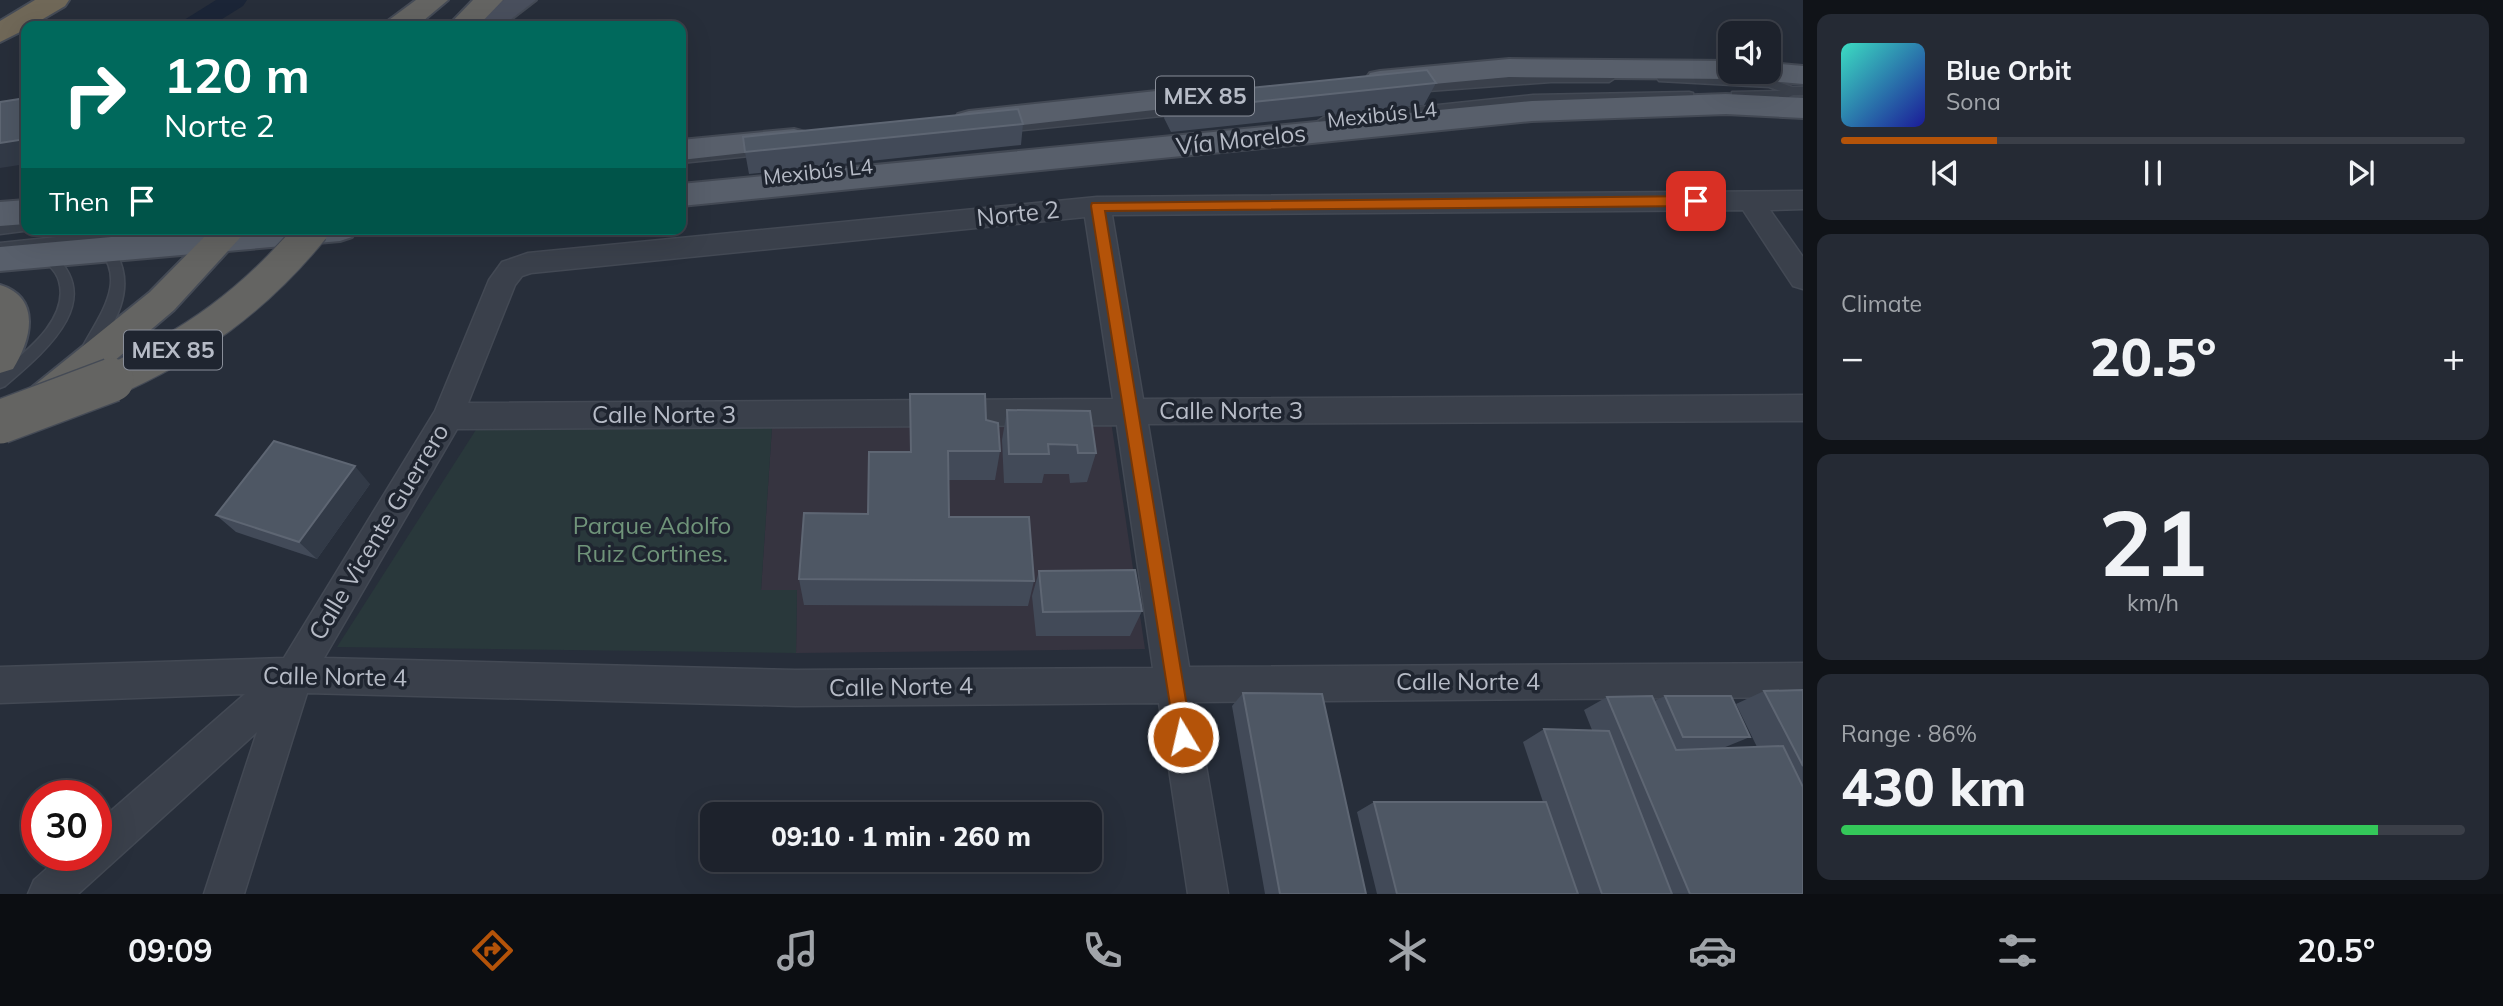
<!DOCTYPE html>
<meta charset="utf-8">
<style>
:root{--surface:#1d222c;--page:#252a34;--text:#f1f3f6;--muted:#a0a4a9;--line:#3b3f48;--accent:#b45309}
body{margin:0;font-family:Mulish,sans-serif;background:var(--page);color:var(--text);height:100vh;display:flex;flex-direction:column;font-size:26px;white-space:nowrap}
*{box-sizing:border-box;margin:0}
p{font-size:23px;color:var(--muted)}
.icon{flex:none;width:38px;height:38px;fill:none;stroke:currentColor;stroke-width:2;stroke-linecap:round;stroke-linejoin:round}
.map{position:relative;flex:1;overflow:hidden}
.side{display:flex;flex-direction:column;gap:14px;padding:14px;background:#101318;width:700px}
.side>*{flex:none}
.banner{position:absolute;left:21px;top:21px;width:665px;height:214px;border-radius:14px;box-shadow:0 7px 28px #0002,0 0 0 2px var(--line);background:#00695c;color:#fff;overflow:hidden}
.buttons{position:absolute;left:1718px;top:21px;display:grid;gap:14px}
.buttons a{display:grid;place-items:center;width:63px;height:63px;border-radius:14px;background:var(--surface);box-shadow:0 7px 28px #0002,0 0 0 2px var(--line);font-size:35px}
.speed{position:absolute;left:21px;top:780px;display:flex;gap:14px;font-size:35px;font-weight:700;text-align:center}
.speed>*{display:grid;place-content:center;width:91px;height:91px;border-radius:50%;background:var(--surface);box-shadow:0 7px 28px #0002,0 0 0 2px var(--line);line-height:1}
.speed .limit{border:10px solid #d22;background:#fff;color:#111}
.pin{position:absolute;display:grid;place-items:center;width:60px;height:60px;color:#fff;margin:-30px;border-radius:14px;box-shadow:0 4px 10px #0006}
.me{position:absolute;width:77px;margin:-38px;rotate:351deg;stroke-linejoin:round;filter:drop-shadow(0 0 5px #0008)}
.turn{display:flex;align-items:center;gap:24px;height:147px;padding:0 28px;font-size:32px}
.turn .icon{width:91px;height:91px;stroke-width:2.5}
.turn b{display:block;font-size:49px;line-height:60px}
.then{display:flex;align-items:center;height:66px;padding:0 28px;background:#0003;gap:14px;font-size:26px}
.big{font-size:52px;font-weight:800;line-height:1.1}
.side .widget{flex:1;display:flex;flex-direction:column;justify-content:center;gap:10px;min-width:0;padding:0 24px;border-radius:14px;background:var(--page)}
.side .dial{align-items:center;gap:0}
.dial b{font-size:91px;line-height:1}
.song{display:flex;align-items:center;gap:21px}
.cover{width:84px;height:84px;border-radius:10px;background:linear-gradient(135deg,hsl(170 70% 55%),hsl(240 70% 35%))}
.played{height:7px;border-radius:4px;background:linear-gradient(90deg,var(--accent) 25%,var(--line) 25%)}
.keys{display:flex;justify-content:space-around;direction:ltr}
.heat{display:flex;justify-content:space-between;align-items:center;font-size:38px;direction:ltr}
.charge{height:10px;border-radius:5px;background:linear-gradient(90deg,#34c759 86%,var(--line) 0)}
.trip{position:absolute;left:700px;top:802px;width:402px;height:70px;border-radius:14px;background:var(--surface);box-shadow:0 7px 28px #0002,0 0 0 2px var(--line);font-weight:800;line-height:70px;text-align:center}
.dock{display:flex;height:112px;justify-content:space-around;align-items:center;background:#0c0e12;color:var(--muted)}
.dock .icon{width:49px;height:49px}
.dock .selected{color:var(--accent)}
.dock b{font-size:32px;color:var(--text)}
main{display:flex;flex:1;min-height:0}
.map>svg:first-child{display:block}
.medical{fill:#363440}
.green{fill:#29383b}
.lines{fill:none;stroke-linecap:round;stroke-linejoin:round}
.canal{fill:#1b2537;fill-rule:evenodd}
.service-casing{stroke:#434954;stroke-width:3}
.minor-casing{stroke:#434954;stroke-width:3}
.secondary-casing{stroke:#434954;stroke-width:4}
.primary-casing{stroke:#434954;stroke-width:4}
.trunk-casing{stroke:#454b56;stroke-width:4}
.motorway-casing{stroke:#454b56;stroke-width:4}
.service{fill:#3a404b;fill-rule:evenodd}
.minor{fill:#3a404b;fill-rule:evenodd}
.secondary{fill:#494f5d;fill-rule:evenodd}
.primary{fill:#585f6b;fill-rule:evenodd}
.trunk{fill:#646462;fill-rule:evenodd}
.motorway{fill:#706858;fill-rule:evenodd}
.trunk-bridge-far1-casing{stroke:#454b56;stroke-width:34;stroke-linecap:butt}
.trunk-bridge-casing{stroke:#454b56;stroke-width:46;stroke-linecap:butt}
.trunk-bridge-far1{stroke:#646462;stroke-width:32}
.trunk-bridge{stroke:#646462;stroke-width:43}
.wall{fill:#424a58}
.shaded-wall{fill:#323a47}
.building{fill:#4e5764;stroke:#5e6673;stroke-width:2}
.route{fill:#b45309;stroke:#753606;stroke-width:2}
.labels{text-anchor:middle;stroke-width:7;stroke-linejoin:round;paint-order:stroke}
.far-street-label{font-size:21px;fill:#b6bbc6;stroke:#1f2530}
.shield{fill:#1f2530;stroke:#898e99;stroke-width:2}
.shield-label{font-size:23px;font-weight:bold;fill:#b6bbc6}
.street-label{font-size:24px;fill:#b6bbc6;stroke:#1f2530}
.park-label{font-size:24px;fill:#70947a;stroke:#1f2530}
</style>
<main>
<div class="map">
<svg width="1803" height="894" viewBox="0 0 1803 894">
<rect width="100%" height="100%" fill="#272e3a"/>
<!-- medical -->
<path class="medical" d="M1111,421l34,228 -349,4 1,-63h-36l11,-163z"/>
<!-- green -->
<path class="green" d="M479,425l293,2 -11,163h36l-1,63 -459,-6z"/>
<g class="lines">
<!-- canal -->
<path class="canal" d="M216,0h31l-4,6 -32,20h-31l4,-6z"/>
<!-- service casing -->
<g class="service-casing">
<path id="service" d="M1551,74h58l6,4 -6,4h-58l-136,10 -6,-4 6,-4z
M1663,74l107,5 22,8h11v8h-10l-11,5 -46,-1 -4,-1v-6l49,-1 -12,-4 -110,-6 -2,-3z
M1689,92l4,1v6l-160,4 -209,22 -6,-4 6,-4 209,-22z
M1187,106l4,1v6l-187,19 -6,-4 6,-4z
M765,147l5,1v6l-89,9v-8z
M26,222v7l5,1 -31,4v-10z
M68,229h21l7,4 31,-4h55l-7,5 -67,7c24,29 19,61 0,91 -5,8 -9,17 -18,20l-7,-6c18,-33 48,-70 9,-103l-46,5c65,49 1,102 -41,138l-5,2v-15c25,-21 70,-54 59,-92 -4,-14 -19,-23 -30,-31l-29,3v-10l76,-8z"/>
</g>
<!-- minor casing -->
<g class="minor-casing">
<path id="minor" d="M1803,191v18l-33,1 33,47v32l-10,-3 -50,-76 -631,5 31,184 660,-4v26l-655,3 41,243 614,-4v34l-608,5 33,192h-40l-29,-191 -364,3 -488,-13 -63,201h-40l53,-162 -179,162h-50l6,-14 27,-24h35v-32l149,-130 -245,9v-36l284,-9 151,-247 54,-131 13,-18 26,-9 569,-56zM1085,217l28,182 -645,4 47,-118 7,-9 9,-3zM1117,425l36,243 -358,2 -471,-12 133,-229z"/>
</g>
<!-- secondary casing -->
<g class="secondary-casing">
<path id="secondary" d="M504,0h32l-34,26h-32l4,-6z"/>
</g>
<!-- primary casing -->
<g class="primary-casing">
<path id="primary" d="M1509,59l222,2v11h13l-3,5 -10,2 -222,-2 -129,12 -10,-2 -5,-7 5,-7 10,-2z
M1769,63l34,3v18l-53,-5 -5,-7h24z
M1222,84l11,3 4,7 -4,7 -264,30 -11,-3 -4,-7 4,-7 11,-3z
M1726,94l77,4v20l-77,-4 -194,7 -851,85v-22l851,-83z
M794,129l11,3 4,7 -4,7 -124,14v-20z
M26,200v24l-26,2v-24z
M200,229h156l-4,8 -12,4 -340,30v-24z"/>
</g>
<!-- trunk casing -->
<g class="trunk-casing">
<path id="trunk" d="M416,0h32l-31,26h-32l4,-6z
M473,0h30l-25,26h-30z
M212,229h36l-74,81 -122,104 -13,4 -13,-4 -6,-11 6,-11 124,-100z
M0,285c42,13 31,55 13,84l-13,4z"/>
</g>
<!-- motorway casing -->
<g class="motorway-casing">
<path id="motorway" d="M35,0h34l-4,6 -34,20h-5v3l-26,13v-21z"/>
</g>
<!-- service -->
<use href="#service" class="service"/>
<!-- minor -->
<use href="#minor" class="minor"/>
<!-- secondary -->
<use href="#secondary" class="secondary"/>
<!-- primary -->
<use href="#primary" class="primary"/>
<!-- trunk -->
<use href="#trunk" class="trunk"/>
<!-- motorway -->
<use href="#motorway" class="motorway"/>
<!-- trunk-bridge-far1 casing -->
<g class="trunk-bridge-far1-casing">
<path id="trunk-bridge-far1" d="M108,382c84,-37 147,-82 205,-153"/>
</g>
<!-- trunk-bridge casing -->
<g class="trunk-bridge-casing">
<path id="trunk-bridge" d="M0,422l112,-42"/>
</g>
<!-- trunk-bridge-far1 -->
<use href="#trunk-bridge-far1" class="trunk-bridge-far1"/>
<!-- trunk-bridge -->
<use href="#trunk-bridge" class="trunk-bridge"/>
</g>
<!-- wall -->
<path class="wall" d="M1436,83l-12,22 -253,27 -7,-14 6,-22z
M1023,124l-2,21 -272,29 -4,-22z
M910,394l76,26 14,31 -5,29h-47l1,37 85,64 -6,25 -224,-1 -5,-26 69,-65 42,-62z
M1007,410l89,43 -9,29 -17,1 -1,-9h-25l-2,9h-38l-2,-43z
M370,484l-53,75 -81,-27 -20,-17z
M1039,571l103,40 -12,25h-94l-4,-40z
M1803,690v204h-426l-20,-82 17,-10h169l-20,-60 21,-13 48,1 -8,-20 23,-13 47,4 11,-5 85,41 -27,11 34,-1 -21,-43 28,-13z
M1243,693l123,201h-101l-33,-188z"/>
<!-- shaded-wall -->
<path class="shaded-wall" d="M26,139v25l-26,4v-25z
M355,466l15,18 -53,75 -18,-17z"/>
<!-- building -->
<path class="building" d="M1427,70l9,13 -259,27 -7,-14z
M26,98v41l-26,4v-41z
M1018,109l5,15 -278,28 -2,-15z
M910,394h75l1,26 12,3 2,28h-52l1,66h80l5,64 -235,-2 5,-66 64,1 1,-62h42z
M1007,410l83,1 6,42h-18l-1,-8 -29,-1 1,10h-40z
M274,441l81,25 -56,76 -83,-27z
M1135,570l7,41 -99,1 -4,-41z
M1803,690v76l-39,-75z
M1243,693l79,1 44,200h-86z
M1652,696l24,54 107,-4 20,41v107h-113l-83,-197z
M1665,696h66l19,41h-67z
M1544,729l65,2 63,163h-70z
M1374,802h172l32,92h-181z"/>
<!-- route -->
<path class="route" d="M1696,196l6,5 -6,5 -591,5 87,526 -2,6 -7,3 -7,-3 -85,-537 1,-3z"/>
<g class="labels">
<!-- far-street labels -->
<g class="far-street-label">
<text transform="translate(1382 115) rotate(-6)" y="7">Mexibús L4</text>
<text transform="translate(818 172) rotate(-6)" y="7">Mexibús L4</text>
</g>
<!-- shield labels -->
<g class="shield">
<rect x="1156" y="76.5" width="98" height="39" rx="5"/>
<rect x="124" y="330.5" width="98" height="39" rx="5"/>
</g>
<g class="shield-label">
<text x="1205" y="104">MEX 85</text>
<text x="173" y="358">MEX 85</text>
</g>
<!-- street labels -->
<g class="street-label">
<text transform="translate(1241 140) rotate(-6)" y="8">Vía Morelos</text>
<text transform="translate(1018 214) rotate(-6)" y="8">Norte 2</text>
<text x="1231" y="419">Calle Norte 3</text>
<text x="664" y="423">Calle Norte 3</text>
<text transform="translate(379 532) rotate(-59)" y="8">Calle Vicente Guerrero</text>
<text transform="translate(335 677) rotate(1)" y="8">Calle Norte 4</text>
<text x="1468" y="690">Calle Norte 4</text>
<text transform="translate(901 687) rotate(-1)" y="8">Calle Norte 4</text>
</g>
<!-- park labels -->
<g class="park-label">
<text x="652" y="534">Parque Adolfo<tspan x="652" dy="28">Ruiz Cortines.</tspan></text>
</g>
</g>
</svg>
<div class="buttons">
<a><svg class="icon" aria-label="sound" viewBox="0 0 24 24"><path d="M4 9h4l5-4v14l-5-4H4zM17 9q2 3 0 6"/></svg></a>
</div>
<div class="speed"><div class="limit">30</div></div>
<div class="pin" style="left:1696px;top:201px;background:#d93025"><svg class="icon" aria-label="arrive" viewBox="0 0 24 24"><path d="M6 21V4h12l-3 4 3 4H6"/></svg></div>
<svg class="me" style="left:1183px;top:737px" viewBox="-20 -20 40 40"><circle r="17" fill="#b45309" stroke="#fff" stroke-width="3"/><path d="M0-11L8 9 0 5-8 9z" fill="#fff"/></svg>
<div class="trip">09:10 · 1 min · 260 m</div>
<div class="banner">
<div class="turn"><svg class="icon" aria-label="right" viewBox="0 0 24 24"><path d="M7 20v-9h11M14 6l5 5-5 5"/></svg><div><b>120 m</b>Norte 2</div></div>
<div class="then">Then<svg class="icon" aria-label="arrive" viewBox="0 0 24 24"><path d="M6 21V4h12l-3 4 3 4H6"/></svg></div>
</div>
</div>
<section class="side">
<div class="widget">
<div class="song"><i class="cover"></i><div><b>Blue Orbit</b><p>Sona</p></div></div>
<div class="played"></div>
<div class="keys"><svg class="icon" aria-label="previous" viewBox="0 0 24 24"><path d="M18 5L8 12l10 7zM5 5v14"/></svg><svg class="icon" aria-label="pause" viewBox="0 0 24 24"><path d="M8 5v14M16 5v14"/></svg><svg class="icon" aria-label="next" viewBox="0 0 24 24"><path d="M6 5l10 7-10 7zM19 5v14"/></svg></div>
</div>
<div class="widget"><p>Climate</p>
<div class="heat"><a>−</a><b class="big">20.5°</b><a>+</a></div>
</div>
<div class="widget dial"><b>21</b><p>km/h</p></div>
<div class="widget"><p>Range · 86%</p><b class="big">430 km</b><div class="charge"></div></div>
</section>
</main>
<nav class="dock">
<b>09:09</b>
<svg class="icon selected" aria-label="directions" viewBox="0 0 24 24"><path d="M12 3l9 9-9 9-9-9zM9 14v-3h6M13 9l2 2-2 2"/></svg>
<svg class="icon" aria-label="music" viewBox="0 0 24 24"><path d="M9 18V5l10-2v13"/><circle cx="6" cy="18" r="3"/><circle cx="16" cy="16" r="3"/></svg>
<svg class="icon" aria-label="phone" viewBox="0 0 24 24"><path d="M5 4h4l2 5-3 2q2 4 5 5l2-3 5 2v4C11 20 4 13 5 4z"/></svg>
<svg class="icon" aria-label="climate" viewBox="0 0 24 24"><path d="M12 3v18M4 7l16 10M4 17L20 7"/></svg>
<svg class="icon" aria-label="car" viewBox="0 0 24 24"><path d="M5 17H2v-5l4-1 3-4h7l3 4 3 1v5h-3M9 17h6M6 11h13"/><circle cx="7" cy="17" r="2"/><circle cx="17" cy="17" r="2"/></svg>
<svg class="icon" aria-label="filters" viewBox="0 0 24 24"><path d="M4 7h16M4 17h16"/><circle cx="9" cy="7" r="2"/><circle cx="15" cy="17" r="2"/></svg>
<b>20.5°</b>
</nav>
